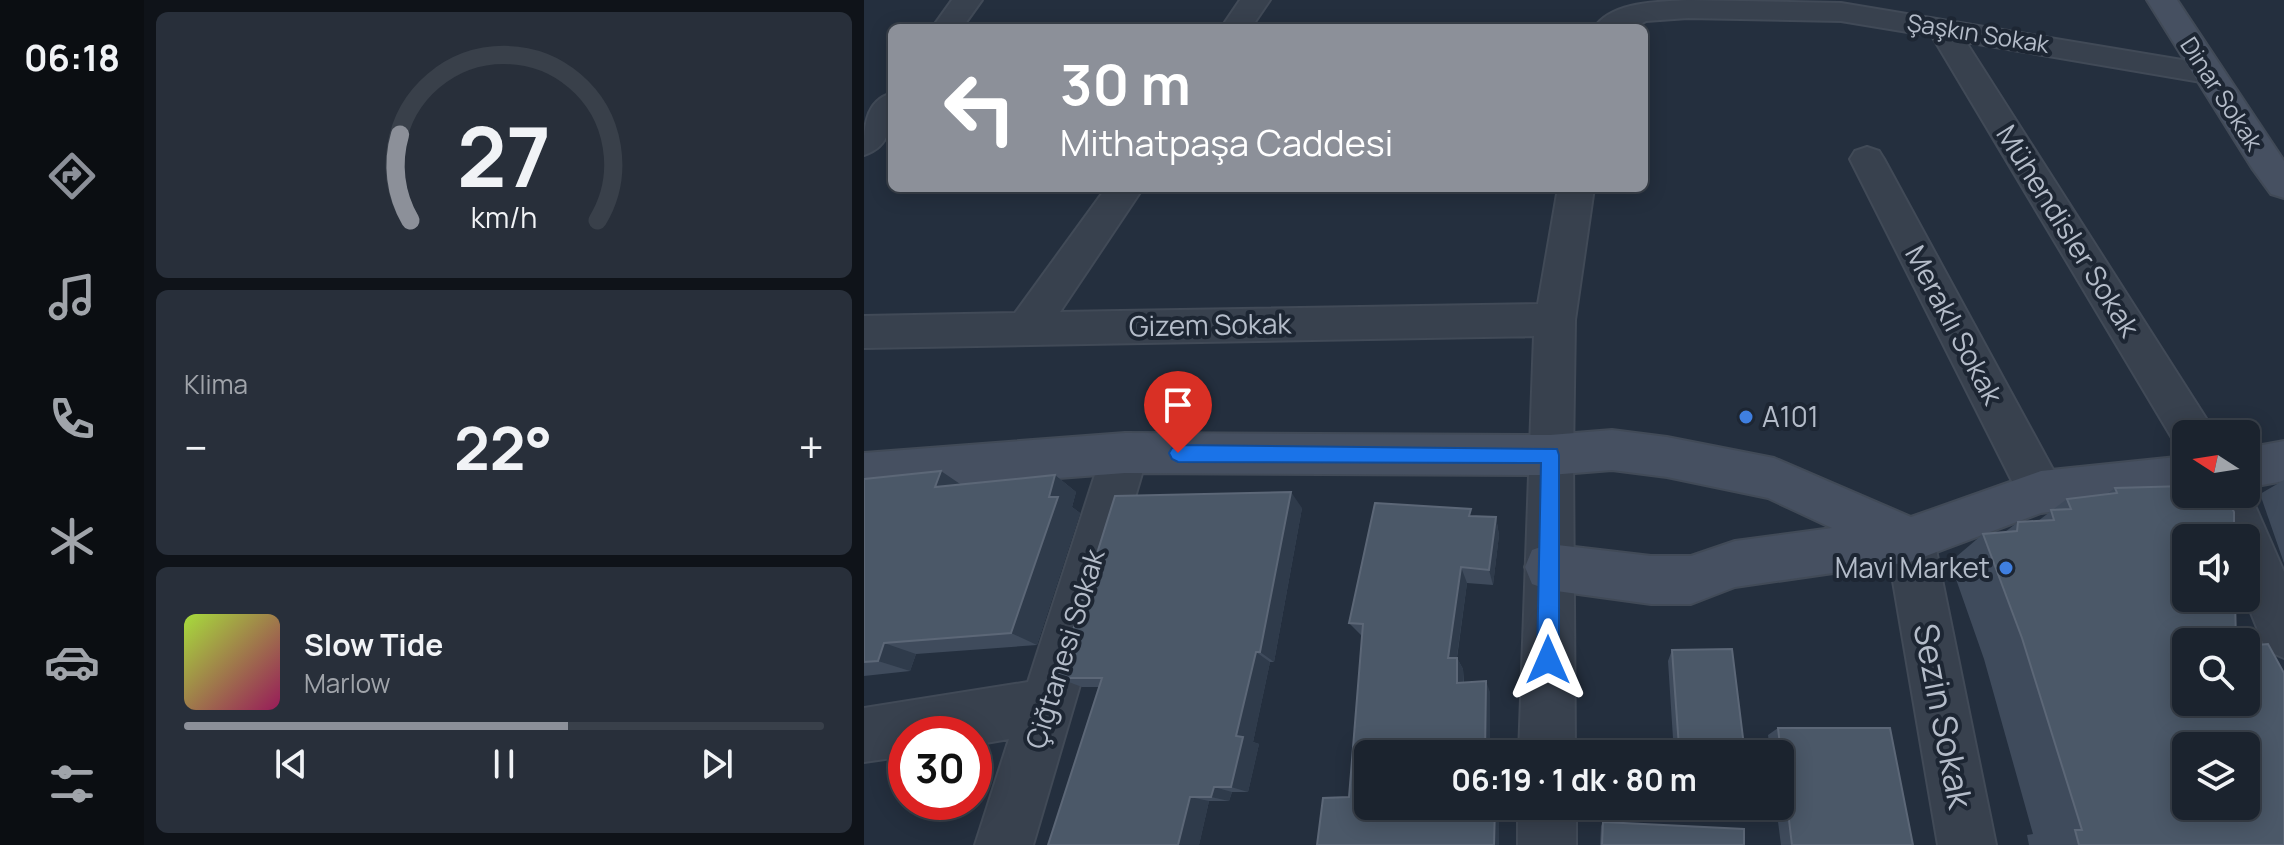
<!DOCTYPE html>
<html lang="tr">
<meta charset="utf-8">
<style>
:root{--surface:#1b232e;--page:#282f3a;--text:#f1f3f6;--muted:#a0a4aa;--line:#39404a;--accent:#8c9099}
body{margin:0;font-family:Manrope,sans-serif;background:var(--page);color:var(--text);height:100vh;display:flex;flex-direction:column;font-size:30px;white-space:nowrap}
*{box-sizing:border-box;margin:0}
p{font-size:26px;color:var(--muted)}
.icon{flex:none;width:44px;height:44px;fill:none;stroke:currentColor;stroke-width:2;stroke-linecap:round;stroke-linejoin:round}
.map{position:relative;flex:1;overflow:hidden}
.details{display:flex;flex-direction:column;gap:12px;padding:12px;background:#0f1319;width:720px}
.details>*{flex:none}
.hud{position:absolute;left:24px;top:24px;width:760px;height:168px;border-radius:12px;box-shadow:0 4px 20px #0003,0 0 0 2px var(--line);background:#8c9099;color:#fff;overflow:hidden}
.needle{width:52px;rotate:282deg}
.buttons{position:absolute;left:1308px;top:420px;display:grid;gap:16px}
.buttons a{display:grid;place-items:center;width:88px;height:88px;border-radius:12px;background:var(--surface);box-shadow:0 4px 20px #0003,0 0 0 2px var(--line);font-size:40px}
.speed{position:absolute;left:24px;top:716px;display:flex;gap:16px;font-size:40px;font-weight:700;text-align:center}
.speed>*{display:grid;place-content:center;width:104px;height:104px;border-radius:50%;background:var(--surface);box-shadow:0 4px 20px #0003,0 0 0 2px var(--line);line-height:1}
.speed .limit{border:12px solid #d22;background:#fff;color:#111}
.pin{position:absolute;display:grid;place-items:center;width:68px;height:68px;color:#fff;margin:-82px -34px;border-radius:50% 50% 50% 0;rotate:-45deg;box-shadow:0 0 8px #0007}
.pin .icon{rotate:45deg}
.me{position:absolute;width:88px;margin:-44px;rotate:0deg;stroke-linejoin:round;filter:drop-shadow(0 0 6px #0008)}
.turn{display:flex;align-items:center;gap:28px;height:168px;padding:0 40px;font-size:36px}
.turn .icon{width:104px;height:104px;stroke-width:2.5}
.turn b{display:block;font-size:56px;line-height:68px}
.big{font-size:60px;font-weight:700;line-height:1.1}
.details .tile{flex:1;display:flex;flex-direction:column;justify-content:center;gap:12px;min-width:0;padding:0 28px;border-radius:12px;background:var(--page)}
.details .dial{align-items:center;gap:0}
.dial svg{height:208px;overflow:visible;fill:none;stroke:var(--line);stroke-width:7;stroke-linecap:round;text-anchor:middle}
.dial text{fill:var(--text);stroke:none}
.song{display:flex;align-items:center;gap:24px}
.cover{width:96px;height:96px;border-radius:12px;background:linear-gradient(135deg,hsl(80 70% 55%),hsl(330 70% 35%))}
.played{height:8px;border-radius:4px;background:linear-gradient(90deg,var(--accent) 60%,var(--line) 60%)}
.keys{display:flex;justify-content:space-around;direction:ltr}
.heat{display:flex;justify-content:space-between;align-items:center;font-size:44px;direction:ltr}
.trip{position:absolute;left:490px;top:740px;width:440px;height:80px;border-radius:12px;background:var(--surface);box-shadow:0 4px 20px #0003,0 0 0 2px var(--line);font-weight:700;line-height:80px;text-align:center}
main{display:flex;flex:1;min-height:0}
.menu{display:flex;flex-direction:column;width:144px;justify-content:space-around;align-items:center;background:#0b0e12;color:var(--muted)}
.menu .icon{width:56px;height:56px}
.menu .selected{color:var(--accent)}
.menu b{font-size:36px;color:var(--text)}
.map>svg:first-child{display:block}
.lines{fill:none;stroke-linecap:round;stroke-linejoin:round}
.street-casing{stroke:#414a57;stroke-width:4}
.secondary-casing{stroke:#414a57;stroke-width:4}
.street{fill:#38414e;fill-rule:evenodd}
.secondary{fill:#465061;fill-rule:evenodd}
.wall{fill:#3f4b5c}
.shaded-wall{fill:#2f3b4b}
.building{fill:#4b5868;stroke:#5c6777;stroke-width:2;fill-rule:evenodd}
.route{fill:#1a73e8;stroke:#114b97;stroke-width:2}
.shop-dot{fill:#3f7fe0;stroke:#1d2633;stroke-width:3}
.labels{text-anchor:middle;stroke-width:8;stroke-linejoin:round;paint-order:stroke}
.far-street-label{font-size:24px;fill:#b4bcc9;stroke:#1d2633}
.street-label{font-size:28px;fill:#b4bcc9;stroke:#1d2633}
.poi-label{font-size:28px;fill:#b4bcc9;stroke:#1d2633;text-anchor:start}
.near-street-label{font-size:34px;fill:#b4bcc9;stroke:#1d2633}
</style>
<main>
<nav class="menu">
<b>06:18</b>
<svg class="icon selected" aria-label="directions" viewBox="0 0 24 24"><path d="M12 3l9 9-9 9-9-9zM9 14v-3h6M13 9l2 2-2 2"/></svg>
<svg class="icon" aria-label="music" viewBox="0 0 24 24"><path d="M9 18V5l10-2v13"/><circle cx="6" cy="18" r="3"/><circle cx="16" cy="16" r="3"/></svg>
<svg class="icon" aria-label="phone" viewBox="0 0 24 24"><path d="M5 4h4l2 5-3 2q2 4 5 5l2-3 5 2v4C11 20 4 13 5 4z"/></svg>
<svg class="icon" aria-label="climate" viewBox="0 0 24 24"><path d="M12 3v18M4 7l16 10M4 17L20 7"/></svg>
<svg class="icon" aria-label="car" viewBox="0 0 24 24"><path d="M5 17H2v-5l4-1 3-4h7l3 4 3 1v5h-3M9 17h6M6 11h13"/><circle cx="7" cy="17" r="2"/><circle cx="17" cy="17" r="2"/></svg>
<svg class="icon" aria-label="filters" viewBox="0 0 24 24"><path d="M4 7h16M4 17h16"/><circle cx="9" cy="7" r="2"/><circle cx="15" cy="17" r="2"/></svg>
</nav>
<section class="details">
<div class="tile dial"><svg viewBox="0 0 100 80">
<path d="M14 69A42 42 0 1 1 86 69"/>
<path d="M14 69A42 42 0 0 1 10 36" stroke="#8c9099"/>
<text x="50" y="56" font-size="32" font-weight="700">27</text>
<text x="50" y="72" font-size="11">km/h</text>
</svg></div>
<div class="tile"><p>Klima</p>
<div class="heat"><a>−</a><b class="big">22°</b><a>+</a></div>
</div>
<div class="tile">
<div class="song"><i class="cover"></i><div><b>Slow Tide</b><p>Marlow</p></div></div>
<div class="played"></div>
<div class="keys"><svg class="icon" aria-label="previous" viewBox="0 0 24 24"><path d="M18 5L8 12l10 7zM5 5v14"/></svg><svg class="icon" aria-label="pause" viewBox="0 0 24 24"><path d="M8 5v14M16 5v14"/></svg><svg class="icon" aria-label="next" viewBox="0 0 24 24"><path d="M6 5l10 7-10 7zM19 5v14"/></svg></div>
</div>
</section>
<div class="map">
<svg width="1420" height="845" viewBox="0 0 1420 845">
<rect width="100%" height="100%" fill="#242f3e"/>
<g class="lines">
<!-- street casing -->
<g class="street-casing">
<path id="street" d="M88,0h30l-20,28h-30z
M376,0h30l-19,28h-30z
M824,0l153,3 377,63 5,7 -5,7 -11,3 -241,-41 250,392h-30v16l-8,-2 -246,-412 -91,-15 -153,-3 -42,3 -13,7h-39c18,-27 65,-26 94,-28z
M28,93c0,26 1,53 -28,62 0,-26 0,-54 28,-62z
M1003,147l12,4 5,8 173,318 7,15 -7,15 -16,6 -16,-6 -175,-348 5,-8z
M242,188h37l-83,124 478,-8 20,-116h36l-19,132 -2,135 2,299h-56l15,-418 -670,12v-32l151,-3z
M261,433l16,6 7,14 -115,392h-58l34,-106 -35,6v-11h-68v22l-42,6v-54l164,-26 74,-229 7,-14z
M1382,485l38,87v86l-18,-8 -21,-52 1,-60h-25l-17,-44h42z
M1046,518l17,6 7,16 62,305h-58l-52,-305 7,-16z
M654,806h58v39h-58z"/>
</g>
<!-- secondary casing -->
<g class="secondary-casing">
<path id="secondary" d="M1283,0h30l107,161v37l-13,-4 -19,-26z
M748,430l55,7 107,21 137,59 130,-46 145,-15v38h7l-152,19 -131,49 -175,25 -44,17h-40l-102,-14 -17,-6 -7,-17 7,-17 17,-6 102,12h40l44,-15 97,-13 -64,-30 -101,-21 -55,-7 -62,5 -425,-2 -261,20v-40l261,-20 425,2z
M1420,441v40l-38,7v-40z"/>
</g>
<!-- street -->
<use href="#street" class="street"/>
<!-- secondary -->
<use href="#secondary" class="secondary"/>
</g>
<!-- wall -->
<path class="wall" d="M191,475l21,17 -4,15 8,6 -43,132 -121,9 -6,17 -46,5v-197l96,5z
M1420,480v83l-24,-69z
M1251,488l71,154 98,203h-255l-2,-10 6,-1 -49,-175 -34,-97 33,-28 22,-2 13,-10 20,-1 29,-22 40,-5z
M438,508l-28,154h-4l-17,80 6,2 -11,48h-16l-3,9h-20l-10,44h-151l51,-158h-17l-24,-9z
M609,516l23,1 3,18 -6,50 -26,-2 -10,75 6,11 1,13 26,10 -141,105 13,-161 -13,-13z
M808,650l72,96 -9,7 -61,1 -6,-93z
M914,728l135,117h-132l-5,-39h4v-52h-10l-2,-19z
M739,822l141,23h-144l1,-19z"/>
<!-- shaded-wall -->
<path class="shaded-wall" d="M77,471l25,17 -31,-1z
M191,475l21,17 -4,15 8,6 -43,132 -26,-12z
M427,492l11,16 -28,154 -14,-10z
M632,517l3,18 -6,50 -4,-15z
M597,567l6,16 -12,87 -7,-12z
M20,643l32,11 -6,17 -32,-10z
M392,652l14,10 -17,80 6,2 -11,48 -17,-5 5,-51z
M593,658l6,11 1,24 -7,-10z
M622,681l4,11v62h-5z
M350,787l18,5 -3,9 -18,-4z
M326,797l19,4 -10,44h-21z
M631,806h4v39h-5z"/>
<!-- building -->
<path class="building" d="M77,471l-6,16 120,-12 -6,22h9l-47,136 -127,10 -6,18 -14,1v-183z
M1322,486v8h39l9,18v26h-48v60h49l1,44h-50v60h60v-56l22,-2 16,29v172h-205l-4,-15h7l-60,-192 -39,-104 34,-3 1,-9 36,-2 -3,-10 20,-1 -4,-10 50,-6 -2,-5zM1322,746h60v60h-60z
M427,492l-31,160h-4l-20,84 7,1 -12,50h-17l-3,10h-21l-12,48h-130l54,-167h-44l57,-182z
M511,503l96,6 -2,7 27,1 -7,53 -28,-3 -13,91h9v25l29,-2 -1,73h-117v52h127l-1,39h-177l6,-47 26,-1 14,-173 -14,-1z
M868,649l12,97 -65,1 -7,-97z
M914,728h112l23,117h-121z
M739,822l141,7v16h-142z"/>
<!-- route -->
<path class="route" d="M314,445l379,4 2,6v205l-3,8 -8,3 -8,-3 -3,-8 4,-197 -363,-1 -6,-3 -3,-6 3,-5z"/>
<!-- markers -->
<g class="shop-dot">
<circle cx="882" cy="417" r="8"/>
<circle cx="1142" cy="568" r="8"/>
</g>
<g class="labels">
<!-- far-street labels -->
<g class="far-street-label">
<text transform="translate(1114 34) rotate(9)" y="8">Şaşkın Sokak</text>
<text transform="translate(1357 94) rotate(57)" y="8">Dinar Sokak</text>
</g>
<!-- street labels -->
<g class="street-label">
<text transform="translate(1204 231) rotate(58)" y="10">Mühendisler Sokak</text>
<text transform="translate(346 325) rotate(-1)" y="10">Gizem Sokak</text>
<text transform="translate(1090 325) rotate(62)" y="10">Meraklı Sokak</text>
<text transform="translate(201 649) rotate(-73)" y="10">Çiğtanesi Sokak</text>
</g>
<!-- poi labels -->
<g class="poi-label">
<text x="898" y="427">A101</text>
<text x="1126" y="578" text-anchor="end">Mavi Market</text>
</g>
<!-- near-street labels -->
<g class="near-street-label">
<text transform="translate(1079 716) rotate(79)" y="12">Sezin Sokak</text>
</g>
</g>
</svg>
<div class="buttons">
<a><svg class="needle" viewBox="-14 -14 28 28"><path d="M0-13l5 13h-10z" fill="#e53935"/><path d="M0 13l5-13h-10z" fill="#a0a4aa"/></svg></a>
<a><svg class="icon" aria-label="sound" viewBox="0 0 24 24"><path d="M4 9h4l5-4v14l-5-4H4zM17 9q2 3 0 6"/></svg></a>
<a><svg class="icon" aria-label="search" viewBox="0 0 24 24"><circle cx="10" cy="10" r="6"/><path d="M15 15l6 6"/></svg></a>
<a><svg class="icon" aria-label="layers" viewBox="0 0 24 24"><path d="M12 4l9 5-9 5-9-5zM3 14l9 5 9-5"/></svg></a>
</div>
<div class="speed"><div class="limit">30</div></div>
<div class="pin" style="left:314px;top:453px;background:#d93025"><svg class="icon" aria-label="arrive" viewBox="0 0 24 24"><path d="M6 21V4h12l-3 4 3 4H6"/></svg></div>
<svg class="me" style="left:684px;top:660px" viewBox="-20 -20 40 40"><path d="M0-17L14 15 0 8-14 15z" fill="#1a73e8" stroke="#fff" stroke-width="4"/></svg>
<div class="trip">06:19 · 1 dk · 80 m</div>
<div class="hud">
<div class="turn"><svg class="icon" aria-label="left" viewBox="0 0 24 24"><path d="M17 20v-9H6M10 6l-5 5 5 5"/></svg><div><b>30 m</b>Mithatpaşa Caddesi</div></div>
</div>
</div>
</main>
